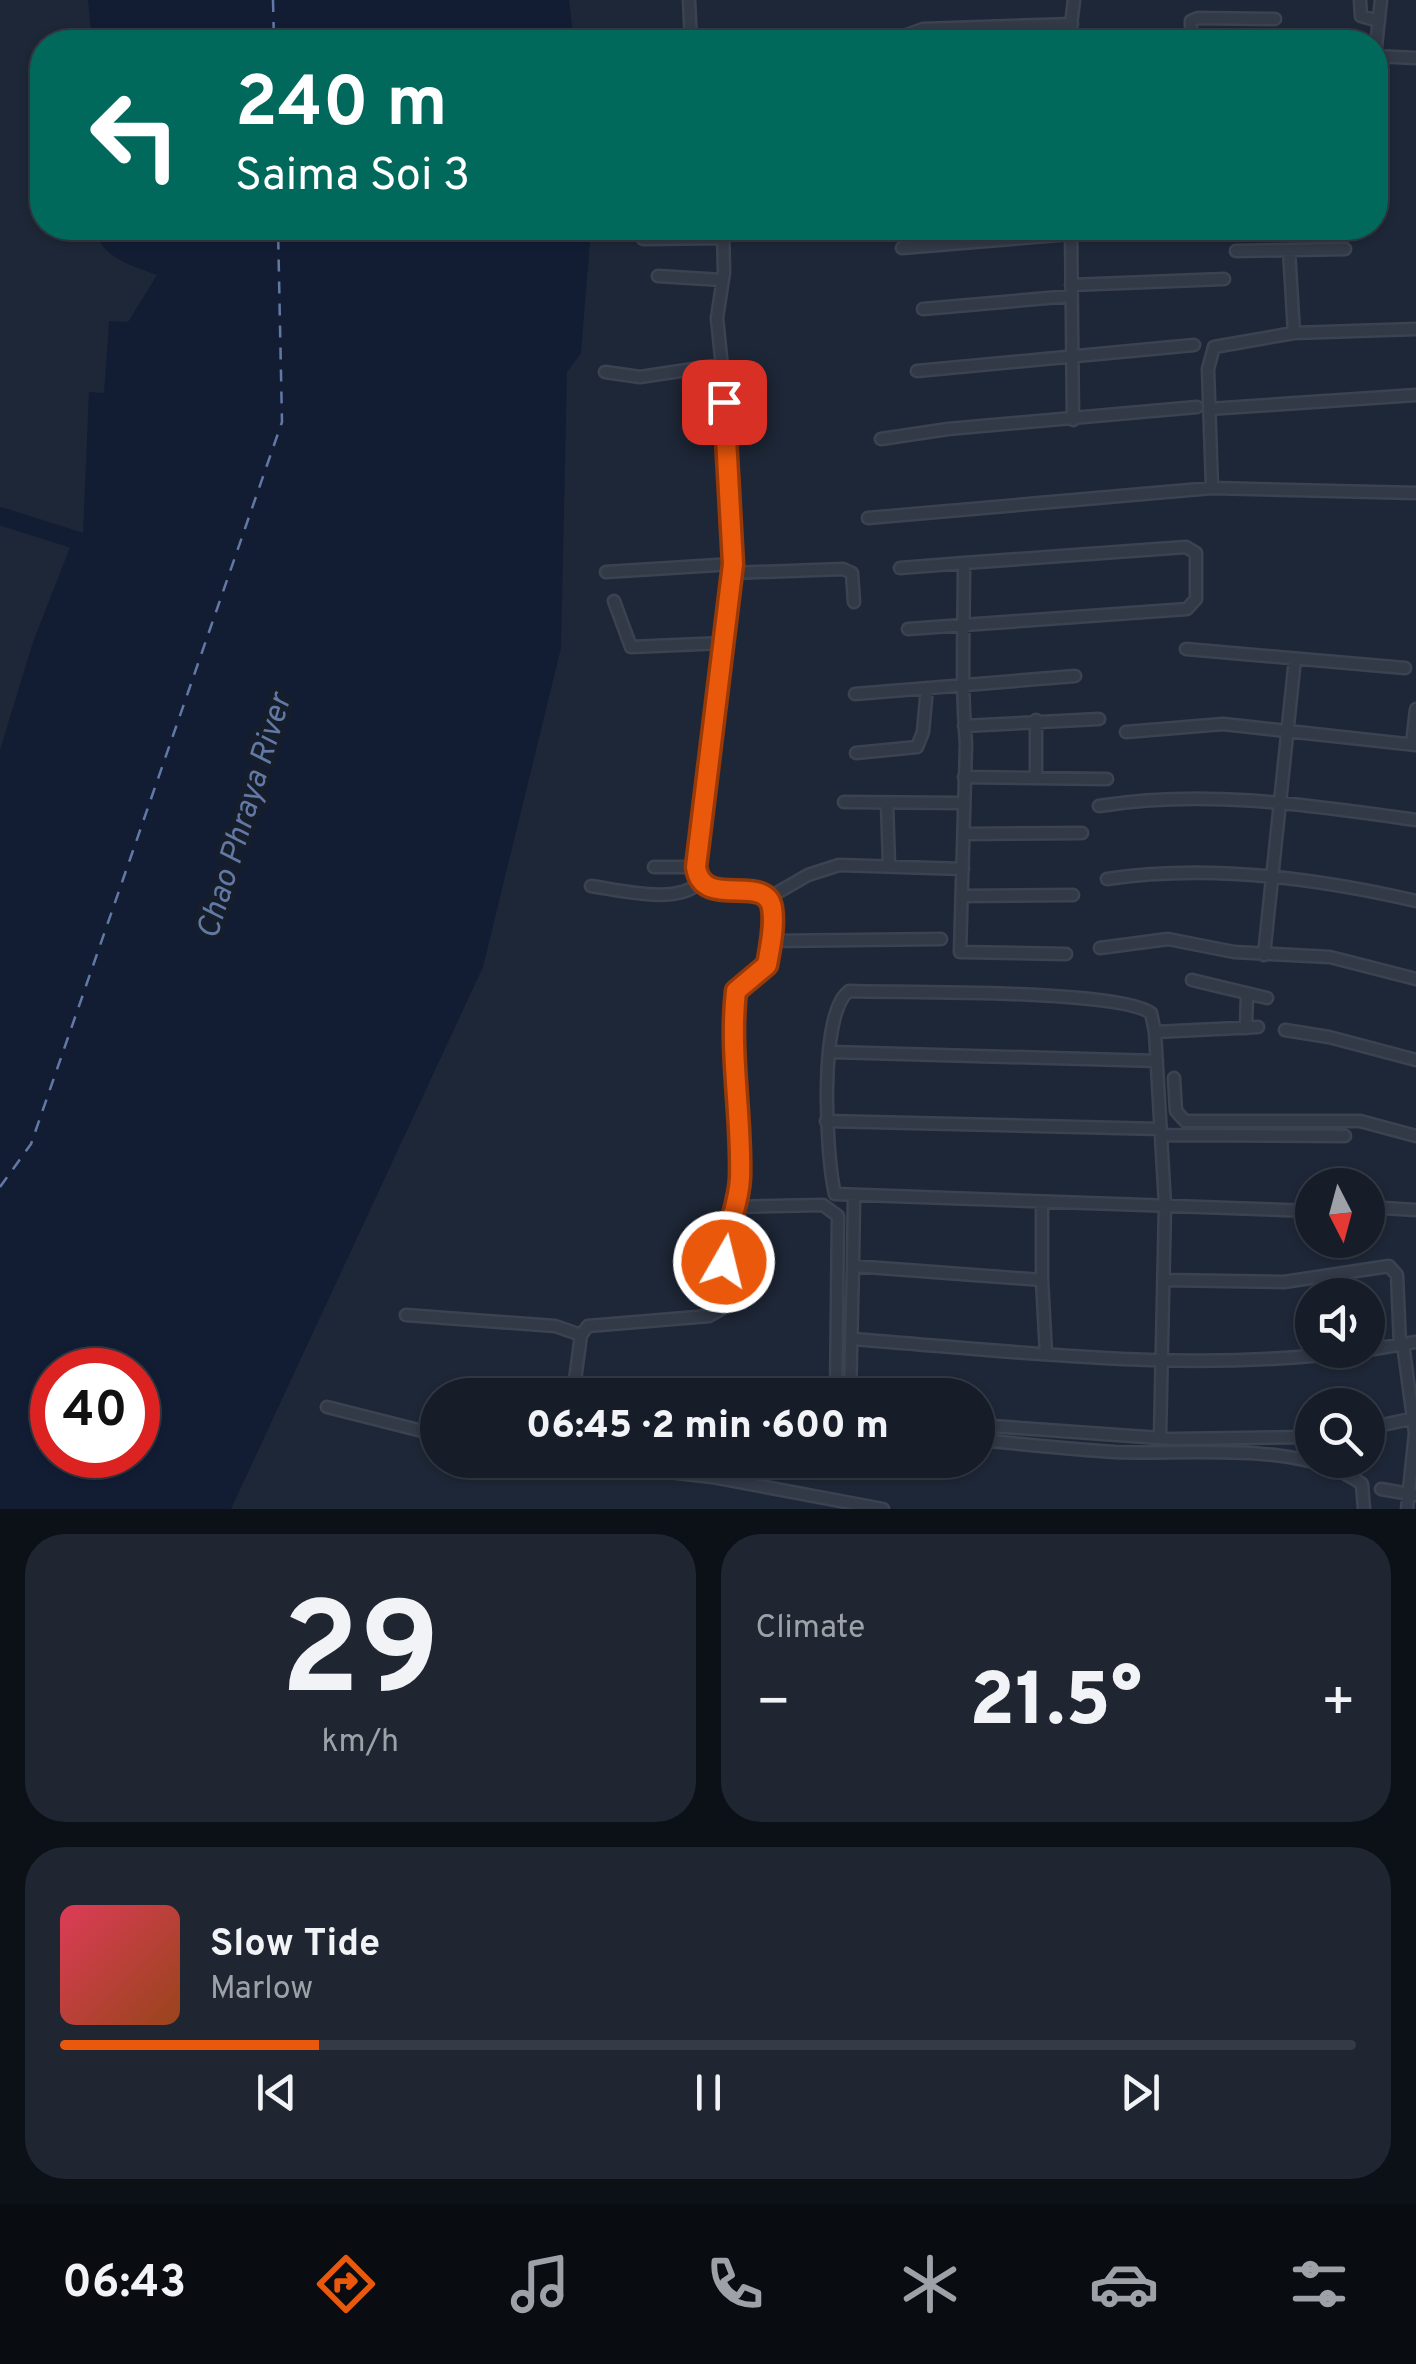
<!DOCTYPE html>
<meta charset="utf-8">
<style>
:root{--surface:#161d29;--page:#1f2631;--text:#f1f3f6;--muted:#9ea2a8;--line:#353b46;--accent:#ea580c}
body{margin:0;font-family:Overpass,sans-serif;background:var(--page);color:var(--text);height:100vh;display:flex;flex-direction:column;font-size:38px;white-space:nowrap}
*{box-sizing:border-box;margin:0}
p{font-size:32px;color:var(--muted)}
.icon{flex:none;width:55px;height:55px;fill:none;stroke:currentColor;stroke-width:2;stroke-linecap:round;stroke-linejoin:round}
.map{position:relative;height:1509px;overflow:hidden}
.side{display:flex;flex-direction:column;gap:25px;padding:25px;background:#0c1017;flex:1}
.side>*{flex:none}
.guide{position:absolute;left:30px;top:30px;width:1358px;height:210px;border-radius:40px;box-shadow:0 2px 8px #0004,0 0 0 2px var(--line);background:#00695c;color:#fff;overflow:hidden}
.needle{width:65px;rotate:174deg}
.fabs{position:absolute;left:1295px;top:1168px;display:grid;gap:20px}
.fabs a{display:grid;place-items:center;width:90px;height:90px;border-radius:50%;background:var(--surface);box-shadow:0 2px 8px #0004,0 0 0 2px var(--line);font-size:50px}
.speed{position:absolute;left:30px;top:1348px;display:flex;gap:20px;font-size:50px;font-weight:700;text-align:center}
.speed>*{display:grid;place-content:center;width:130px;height:130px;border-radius:50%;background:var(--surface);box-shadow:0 2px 8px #0004,0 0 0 2px var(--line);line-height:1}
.speed .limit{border:15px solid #d22;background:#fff;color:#111}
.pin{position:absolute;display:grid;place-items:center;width:85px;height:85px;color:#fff;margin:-42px;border-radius:20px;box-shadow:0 5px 15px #0006}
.me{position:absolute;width:110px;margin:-55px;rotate:8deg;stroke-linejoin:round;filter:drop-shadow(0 0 8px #0008)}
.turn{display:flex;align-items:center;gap:35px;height:210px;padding:0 40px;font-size:45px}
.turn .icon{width:130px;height:130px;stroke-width:2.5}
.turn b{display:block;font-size:70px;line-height:85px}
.big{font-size:75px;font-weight:800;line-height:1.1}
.side .widget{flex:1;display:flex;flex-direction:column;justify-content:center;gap:15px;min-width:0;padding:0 35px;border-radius:40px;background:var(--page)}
.side .dial{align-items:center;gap:0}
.dial b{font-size:130px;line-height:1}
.song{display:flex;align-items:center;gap:30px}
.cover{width:120px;height:120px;border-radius:15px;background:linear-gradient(135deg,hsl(350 70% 55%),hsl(20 70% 35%))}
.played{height:10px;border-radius:5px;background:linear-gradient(90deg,var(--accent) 20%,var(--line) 20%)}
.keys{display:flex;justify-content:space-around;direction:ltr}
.heat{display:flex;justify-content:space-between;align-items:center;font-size:55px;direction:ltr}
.side .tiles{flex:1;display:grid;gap:25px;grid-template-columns:1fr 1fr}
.widget:last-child{grid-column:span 2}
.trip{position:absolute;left:420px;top:1378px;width:575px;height:100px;border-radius:50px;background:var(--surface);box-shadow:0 2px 8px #0004,0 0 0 2px var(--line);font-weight:800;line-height:100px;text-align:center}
.dock{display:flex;height:160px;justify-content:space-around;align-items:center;background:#090c10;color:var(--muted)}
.dock .icon{width:70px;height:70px}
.dock .on{color:var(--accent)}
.dock b{font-size:45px;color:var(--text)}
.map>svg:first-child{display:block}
.water{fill:#121d34;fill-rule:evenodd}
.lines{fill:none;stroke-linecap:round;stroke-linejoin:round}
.river{stroke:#121d34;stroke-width:18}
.ferry{stroke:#6279a6;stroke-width:2.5;stroke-dasharray:12 10;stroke-linecap:butt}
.minor-casing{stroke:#3b4250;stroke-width:15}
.minor{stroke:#323947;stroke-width:10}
.route-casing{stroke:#983908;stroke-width:25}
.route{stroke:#ea580c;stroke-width:18}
.labels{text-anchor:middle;stroke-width:10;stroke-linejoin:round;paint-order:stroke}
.water-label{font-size:32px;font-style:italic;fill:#6279a6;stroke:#171e2b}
</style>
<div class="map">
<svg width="1416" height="1509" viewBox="0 0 1416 1509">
<rect width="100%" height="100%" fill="#1e2737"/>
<!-- water -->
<path class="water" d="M88,0h481l5,42h-482z
M95,228h496l-10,125 -14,19 -6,276 -78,319 -252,542h-231v-759l33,-108 43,-110 7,3 6,-143 15,1 5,-72 19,1 29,-47c-24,-9 -57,-17 -62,-47zM52,1370h86v85h-86z"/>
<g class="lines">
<!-- river -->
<path class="river" d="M0,516l95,30"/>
<!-- ferry -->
<path class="ferry" d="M273,0l1,42
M0,1187l31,-43 251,-722 -4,-194"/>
<!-- minor casing -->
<g class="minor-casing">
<path id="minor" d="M689,0l2,42
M1360,0l1,16 18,5
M1381,0l-6,56 41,2
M887,42l36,-13 149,-5
M1069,42l5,-42
M1191,42v-21l7,-3 77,1
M1071,228l2,192
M643,239l82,-1
M902,248l169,-14
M1289,250l5,83
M1236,251l109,-2
M658,276l64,4
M1071,285l153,-6
M923,309l148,-13
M917,371l277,-26
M605,372l35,5 80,-12
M1209,409l207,-14
M881,439l67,-10 249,-22
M1212,488l-4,-119 6,-22 80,-14 122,-4
M868,518l344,-30 204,5
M900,568l64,-5
M606,572l127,-8
M732,573l111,-4 9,4 2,29
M614,601l17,46 93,-4
M908,629l279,-20 9,-10v-46l-10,-6 -222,16c0,60 -3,121 2,181l-6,208 106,2
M1186,649l219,19
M855,694l220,-18
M1036,720v58
M964,726l135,-7
M1126,732l97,-8 193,21
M1412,744l4,-35
M856,753l61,-6 6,-15 4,-44
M964,777l143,2
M844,802l120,1
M887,803l2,62
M1099,806c107,-17 210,-1 317,14
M964,834l118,-1
M654,867h42
M1107,879c100,-15 210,-1 309,22
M701,881l-5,-14 4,-45 34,-268 -5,-117 -12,-119 7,-46 -1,-44
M701,881c20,16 45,5 67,17
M591,886c29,4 88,20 110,-5
M963,896l110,-1
M768,898l40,-23 31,-10 124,4
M771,941l170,-2
M1100,948l68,-9 66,13 96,5 86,22
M1264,955l31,-296
M1192,980l75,18
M1246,1028l1,-35
M1285,1030l44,7 87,23
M1155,1032l-4,-19c-35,-24 -247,-20 -302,-22 -31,22 -23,167 -14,203l477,17
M832,1052l325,9
M1174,1078l2,33 9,10h175l56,15
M826,1121l335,8
M1161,1135l184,1
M1042,1202v78
M732,1207l91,-2 15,11 -2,179
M1368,1207l48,3
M853,1266l1,-71
M1164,1280l120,2 105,-16 8,9 3,70
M406,1315l149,11 26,9
M853,1339c170,13 342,35 511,11
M1403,1344l12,89 -8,76
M1368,1350l48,-8
M756,1394l61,1
M573,1395l8,-60 7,-9 121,-10 16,-9 -1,-72 16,-62 -7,-102 3,-80 31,-26 6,-57 -5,-10
M850,1395l3,-129 189,14 4,74
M327,1407l111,28
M978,1425l196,14 138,-2
M1368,1428l47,-10
M1160,1437l5,-232 -10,-173 103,-5
M978,1440c45,4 91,9 137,12 72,3 188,-12 247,32l2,25
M565,1460l147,17 171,32
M1381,1489l35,6"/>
</g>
<!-- minor -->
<use href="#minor" class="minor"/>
</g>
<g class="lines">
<!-- route casing -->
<g class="route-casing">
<path id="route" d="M724,1262c0,-30 15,-55 16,-84 2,-62 -11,-124 -4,-187l31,-26c3,-17 8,-39 5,-57 -6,-36 -70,3 -76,-41l37,-303 -9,-162"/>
</g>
<!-- route -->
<use href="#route" class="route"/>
</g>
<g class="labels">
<!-- water labels -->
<g class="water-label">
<text transform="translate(243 816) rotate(-73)" y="11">Chao Phraya River</text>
</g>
</g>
</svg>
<div class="fabs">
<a><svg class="needle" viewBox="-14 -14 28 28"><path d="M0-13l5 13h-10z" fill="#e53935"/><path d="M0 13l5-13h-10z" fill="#9ea2a8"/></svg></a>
<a><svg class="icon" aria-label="sound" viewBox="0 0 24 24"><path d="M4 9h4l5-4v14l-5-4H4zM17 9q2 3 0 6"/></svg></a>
<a><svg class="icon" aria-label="search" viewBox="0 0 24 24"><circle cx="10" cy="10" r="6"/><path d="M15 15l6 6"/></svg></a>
</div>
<div class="speed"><div class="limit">40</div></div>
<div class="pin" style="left:724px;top:402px;background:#d93025"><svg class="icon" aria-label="arrive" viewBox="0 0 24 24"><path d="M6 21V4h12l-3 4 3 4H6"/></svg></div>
<svg class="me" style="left:724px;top:1262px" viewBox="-20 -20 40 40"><circle r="17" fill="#ea580c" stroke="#fff" stroke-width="3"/><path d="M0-11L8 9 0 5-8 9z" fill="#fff"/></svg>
<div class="trip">06:45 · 2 min · 600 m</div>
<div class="guide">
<div class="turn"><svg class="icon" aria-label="left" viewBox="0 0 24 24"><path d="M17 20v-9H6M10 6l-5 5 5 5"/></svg><div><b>240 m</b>Saima Soi 3</div></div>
</div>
</div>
<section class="side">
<div class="tiles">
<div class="widget dial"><b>29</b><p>km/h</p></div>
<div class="widget"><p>Climate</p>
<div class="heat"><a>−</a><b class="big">21.5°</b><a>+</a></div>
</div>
<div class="widget">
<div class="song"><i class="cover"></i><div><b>Slow Tide</b><p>Marlow</p></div></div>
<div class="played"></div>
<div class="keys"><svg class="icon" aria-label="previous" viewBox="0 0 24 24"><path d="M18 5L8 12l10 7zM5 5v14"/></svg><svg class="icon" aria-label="pause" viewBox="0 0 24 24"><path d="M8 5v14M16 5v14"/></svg><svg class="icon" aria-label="next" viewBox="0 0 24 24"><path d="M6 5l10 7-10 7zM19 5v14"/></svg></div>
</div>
</div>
</section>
<nav class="dock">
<b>06:43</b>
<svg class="icon on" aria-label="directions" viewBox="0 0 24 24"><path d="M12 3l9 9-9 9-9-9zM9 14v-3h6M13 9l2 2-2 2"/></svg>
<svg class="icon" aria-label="music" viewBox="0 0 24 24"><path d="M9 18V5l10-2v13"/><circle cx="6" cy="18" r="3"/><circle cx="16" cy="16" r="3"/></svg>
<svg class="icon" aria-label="phone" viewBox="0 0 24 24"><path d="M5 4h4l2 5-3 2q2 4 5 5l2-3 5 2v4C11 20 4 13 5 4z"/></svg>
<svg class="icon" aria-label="climate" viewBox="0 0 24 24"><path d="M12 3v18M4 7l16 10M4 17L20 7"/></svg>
<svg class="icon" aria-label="car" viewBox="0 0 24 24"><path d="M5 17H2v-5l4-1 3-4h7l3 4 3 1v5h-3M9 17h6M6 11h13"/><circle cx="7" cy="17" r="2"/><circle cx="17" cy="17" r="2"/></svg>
<svg class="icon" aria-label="filters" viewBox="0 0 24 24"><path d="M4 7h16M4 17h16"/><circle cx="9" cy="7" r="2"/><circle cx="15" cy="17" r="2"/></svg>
</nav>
